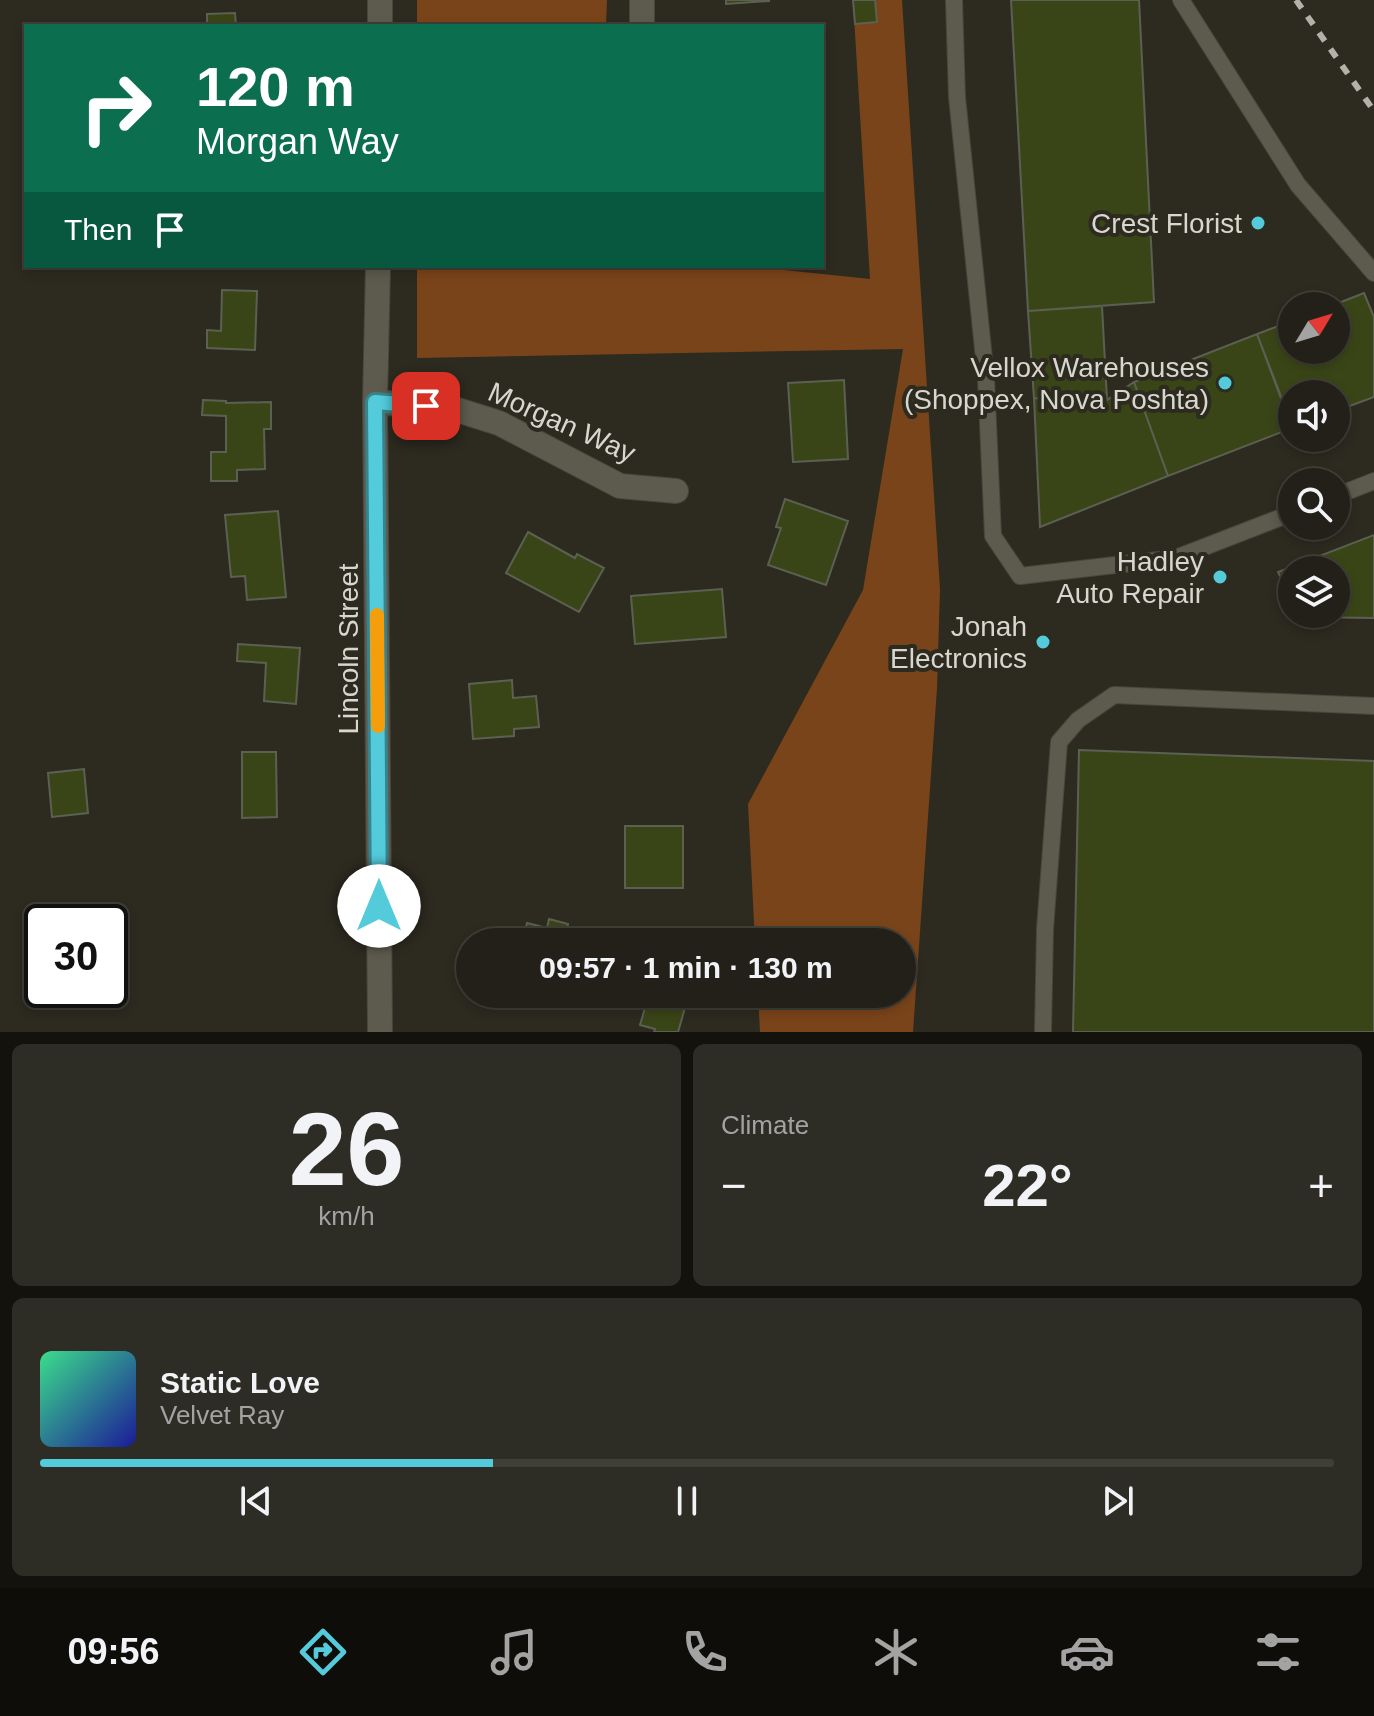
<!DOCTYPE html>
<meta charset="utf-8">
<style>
:root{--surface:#222018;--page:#2e2d25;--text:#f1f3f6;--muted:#a2a3a2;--line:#3f3e37;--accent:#53cbdb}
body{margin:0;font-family:Helvetica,sans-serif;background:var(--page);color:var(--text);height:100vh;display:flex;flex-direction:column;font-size:30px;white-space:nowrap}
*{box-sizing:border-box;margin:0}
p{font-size:26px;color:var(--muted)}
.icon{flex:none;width:44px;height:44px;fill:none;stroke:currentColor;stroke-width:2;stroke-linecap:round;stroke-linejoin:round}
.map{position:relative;height:1032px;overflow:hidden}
.sheet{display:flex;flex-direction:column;gap:12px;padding:12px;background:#13120d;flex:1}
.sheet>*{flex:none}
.guide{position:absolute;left:24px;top:24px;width:800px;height:244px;border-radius:0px;box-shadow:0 4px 12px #0003,0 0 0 2px var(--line);background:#0b6e4f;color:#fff;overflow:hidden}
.needle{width:52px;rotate:52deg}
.tools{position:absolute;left:1278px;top:292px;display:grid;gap:16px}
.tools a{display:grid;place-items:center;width:72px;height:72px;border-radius:50%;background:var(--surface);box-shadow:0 4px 12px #0003,0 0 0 2px var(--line);font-size:40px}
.speed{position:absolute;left:24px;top:904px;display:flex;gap:16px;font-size:40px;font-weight:700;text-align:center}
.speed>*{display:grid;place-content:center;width:104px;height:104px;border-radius:50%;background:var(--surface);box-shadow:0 4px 12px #0003,0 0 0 2px var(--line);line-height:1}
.speed .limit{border:4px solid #111;border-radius:12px;background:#fff;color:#111}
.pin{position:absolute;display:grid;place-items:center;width:68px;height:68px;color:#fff;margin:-34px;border-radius:16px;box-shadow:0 4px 12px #0006}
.me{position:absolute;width:88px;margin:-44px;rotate:0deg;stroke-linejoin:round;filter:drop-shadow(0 0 6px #0008)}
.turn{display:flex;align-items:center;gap:28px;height:168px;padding:0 40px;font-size:36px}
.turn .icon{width:104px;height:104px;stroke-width:2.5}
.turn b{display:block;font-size:56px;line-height:68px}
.then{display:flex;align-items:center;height:76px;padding:0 40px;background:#0003;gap:16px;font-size:30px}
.big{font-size:60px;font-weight:700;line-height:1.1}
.sheet .card{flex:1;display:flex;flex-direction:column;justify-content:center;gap:12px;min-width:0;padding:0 28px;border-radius:12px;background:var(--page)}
.sheet .dial{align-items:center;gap:0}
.dial b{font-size:104px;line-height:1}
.song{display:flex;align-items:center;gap:24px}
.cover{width:96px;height:96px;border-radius:12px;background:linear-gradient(135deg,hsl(150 70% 55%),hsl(240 70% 35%))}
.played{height:8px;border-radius:4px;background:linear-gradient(90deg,var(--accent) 35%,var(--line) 35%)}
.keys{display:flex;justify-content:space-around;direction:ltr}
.heat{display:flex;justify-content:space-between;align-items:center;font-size:44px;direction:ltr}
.sheet .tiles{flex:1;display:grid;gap:12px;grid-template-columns:1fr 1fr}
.card:last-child{grid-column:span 2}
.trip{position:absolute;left:456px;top:928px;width:460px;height:80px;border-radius:40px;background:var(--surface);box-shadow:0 4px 12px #0003,0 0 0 2px var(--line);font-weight:700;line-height:80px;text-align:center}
.tab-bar{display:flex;height:128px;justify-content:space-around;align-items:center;background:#0e0d0a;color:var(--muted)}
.tab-bar .icon{width:56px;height:56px}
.tab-bar .on{color:var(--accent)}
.tab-bar b{font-size:36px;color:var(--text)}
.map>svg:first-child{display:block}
.forest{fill:#7a441a}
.building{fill:#3a4517;stroke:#5c6053;stroke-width:2}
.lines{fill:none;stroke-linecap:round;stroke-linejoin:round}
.service-casing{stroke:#48463c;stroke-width:18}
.minor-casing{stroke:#48463c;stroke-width:26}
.service{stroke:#5d5b4e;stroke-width:16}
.minor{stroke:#5d5b4e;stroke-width:24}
.rail{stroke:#b3b1a9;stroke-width:6;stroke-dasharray:10 10;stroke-linecap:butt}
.route-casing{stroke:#36848e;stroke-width:20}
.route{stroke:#53cbdb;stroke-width:14}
.slow{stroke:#f59e0b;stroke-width:14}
.poi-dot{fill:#53cbdb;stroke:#2d2b20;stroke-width:3}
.labels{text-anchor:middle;stroke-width:8;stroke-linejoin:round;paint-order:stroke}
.poi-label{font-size:28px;fill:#d8d6cf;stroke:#2d2b20;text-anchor:end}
.street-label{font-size:28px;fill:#d8d6cf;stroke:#2d2b20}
</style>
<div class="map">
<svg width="1374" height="1032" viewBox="0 0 1374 1032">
<rect width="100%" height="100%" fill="#2d2b20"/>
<!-- forest -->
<path class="forest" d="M417,0h190l-1,26h-189z
M853,0h49l38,589 -3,99 -24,344h-153l-2,-38h144v-52h-147l-7,-138 115,-214 40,-241 -486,9v-92h328l125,13z"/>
<!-- building -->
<path class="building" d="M726,0h43v1l-43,3z
M853,0h22l2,22 -22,2z
M1011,0h128l15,302 -126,9z
M235,13l1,13h-29v-12z
M222,290l35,1 -2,59 -48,-2v-18l14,1z
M1364,293l10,24v80l-38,14v-17h-44v31l-35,-91 35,-13v29h44v-44h-5z
M1102,306l5,94 -73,-2 -6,-87z
M1257,334l35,94 -124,48 -34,-94z
M844,380l4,79 -55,3 -5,-79z
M1134,382l34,94 -128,51 -6,-129 73,2z
M203,400l23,1v2l45,-1v27h-7l1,40 -28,1v11h-26v-29h15v-36l-24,-1z
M785,499l63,22 -22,64 -58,-20 13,-37 -5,-1z
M278,511l8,86 -39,3 -2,-24 -14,1 -6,-62z
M528,532l47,26 2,-4 27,14 -25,44 -73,-39z
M1374,535v83l-74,-1 -1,-3h37v-44h-44v30l-14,-28z
M722,589l4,48 -91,7 -4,-48z
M238,644l62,4 -4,56 -32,-3 2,-38 -29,-2z
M512,680l1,18 23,-2 3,31 -25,2v7l-41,3 -4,-55z
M1079,750l295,11v271h-301z
M242,752h34l1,65 -35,1z
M84,769l4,44 -36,4 -4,-44z
M625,826h58v62h-58z
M549,919l19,5 -4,18h-42l5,-19 20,5z
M649,994h40l-11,38h-24l1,-3 -15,-4z"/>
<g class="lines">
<!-- service casing -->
<g class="service-casing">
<path id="service" d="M954,0l3,97 29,281 7,158 27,40 156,-18 116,-45
M1181,0l117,185 76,88
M1336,496l38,-15
M1043,1032l2,-103 14,-187 19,-22 36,-25 260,11"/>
</g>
<!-- minor casing -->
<g class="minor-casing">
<path id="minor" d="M380,26v-26
M642,26v-26
M378,266l-3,136 5,630
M375,402l76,6 48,15 121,63 56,5"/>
</g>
<!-- service -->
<use href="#service" class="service"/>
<!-- minor -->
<use href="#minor" class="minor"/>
<!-- rail -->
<path class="rail" d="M1296,0l78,111"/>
</g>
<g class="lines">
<!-- route casing -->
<g class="route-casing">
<path id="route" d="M379,906l-4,-504 51,4"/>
</g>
<!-- route -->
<use href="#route" class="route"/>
<!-- slow -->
<path class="slow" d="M377,615l1,111"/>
</g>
<!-- markers -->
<g class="poi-dot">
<circle cx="1258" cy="223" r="8"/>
<circle cx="1225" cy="383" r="8"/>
<circle cx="1220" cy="577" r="8"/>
<circle cx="1043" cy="642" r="8"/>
</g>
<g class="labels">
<!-- poi labels -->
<g class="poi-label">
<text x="1242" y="233">Crest Florist</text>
<text x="1209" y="377">Vellox Warehouses<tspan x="1209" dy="32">(Shoppex, Nova Poshta)</tspan></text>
<text x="1204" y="571">Hadley<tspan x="1204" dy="32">Auto Repair</tspan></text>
<text x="1027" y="636">Jonah<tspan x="1027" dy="32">Electronics</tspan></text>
</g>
<!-- street labels -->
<g class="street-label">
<text transform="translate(562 422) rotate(24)" y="10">Morgan Way</text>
<text transform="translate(348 649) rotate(-90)" y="10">Lincoln Street</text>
</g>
</g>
</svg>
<div class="tools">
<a><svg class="needle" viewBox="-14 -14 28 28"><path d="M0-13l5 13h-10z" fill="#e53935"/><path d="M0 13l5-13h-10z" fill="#a2a3a2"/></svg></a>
<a><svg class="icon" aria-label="sound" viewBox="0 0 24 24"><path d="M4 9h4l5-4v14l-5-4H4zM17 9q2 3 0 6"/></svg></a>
<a><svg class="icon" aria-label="search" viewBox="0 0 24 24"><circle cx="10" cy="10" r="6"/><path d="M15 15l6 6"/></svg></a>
<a><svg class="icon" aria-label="layers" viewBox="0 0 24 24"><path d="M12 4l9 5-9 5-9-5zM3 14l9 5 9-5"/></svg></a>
</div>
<div class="speed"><div class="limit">30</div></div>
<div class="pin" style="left:426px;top:406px;background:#d93025"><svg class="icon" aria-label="arrive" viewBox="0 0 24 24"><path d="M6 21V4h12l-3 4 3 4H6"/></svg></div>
<svg class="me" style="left:379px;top:906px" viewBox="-20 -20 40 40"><circle r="19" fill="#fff"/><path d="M0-13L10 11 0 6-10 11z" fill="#53cbdb"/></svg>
<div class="trip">09:57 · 1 min · 130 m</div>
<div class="guide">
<div class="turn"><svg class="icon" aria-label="right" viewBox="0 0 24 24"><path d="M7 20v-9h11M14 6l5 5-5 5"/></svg><div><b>120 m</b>Morgan Way</div></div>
<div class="then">Then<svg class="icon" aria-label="arrive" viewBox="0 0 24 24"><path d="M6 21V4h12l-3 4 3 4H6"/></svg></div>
</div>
</div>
<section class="sheet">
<div class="tiles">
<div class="card dial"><b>26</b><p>km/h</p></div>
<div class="card"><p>Climate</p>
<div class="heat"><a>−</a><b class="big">22°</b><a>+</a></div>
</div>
<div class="card">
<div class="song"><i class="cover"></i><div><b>Static Love</b><p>Velvet Ray</p></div></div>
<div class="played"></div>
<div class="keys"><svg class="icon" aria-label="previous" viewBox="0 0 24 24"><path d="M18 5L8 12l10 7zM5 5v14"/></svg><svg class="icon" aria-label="pause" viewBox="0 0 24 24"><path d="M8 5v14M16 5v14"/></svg><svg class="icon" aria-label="next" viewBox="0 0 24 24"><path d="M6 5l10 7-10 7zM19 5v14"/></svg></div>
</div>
</div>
</section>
<nav class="tab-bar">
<b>09:56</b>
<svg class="icon on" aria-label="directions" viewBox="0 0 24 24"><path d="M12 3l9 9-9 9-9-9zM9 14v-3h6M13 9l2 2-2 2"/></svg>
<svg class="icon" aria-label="music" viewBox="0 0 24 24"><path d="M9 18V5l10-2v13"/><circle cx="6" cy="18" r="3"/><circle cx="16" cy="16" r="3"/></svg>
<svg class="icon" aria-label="phone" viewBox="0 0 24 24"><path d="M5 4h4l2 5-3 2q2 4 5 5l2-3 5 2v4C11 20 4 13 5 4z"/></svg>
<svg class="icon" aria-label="climate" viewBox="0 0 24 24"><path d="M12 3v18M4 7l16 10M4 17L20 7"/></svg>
<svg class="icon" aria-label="car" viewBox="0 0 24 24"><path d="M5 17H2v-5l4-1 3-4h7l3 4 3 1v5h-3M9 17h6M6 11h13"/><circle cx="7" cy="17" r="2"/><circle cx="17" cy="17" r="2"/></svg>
<svg class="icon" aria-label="filters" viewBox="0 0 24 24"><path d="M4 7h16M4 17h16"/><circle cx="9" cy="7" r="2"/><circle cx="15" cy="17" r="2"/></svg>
</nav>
